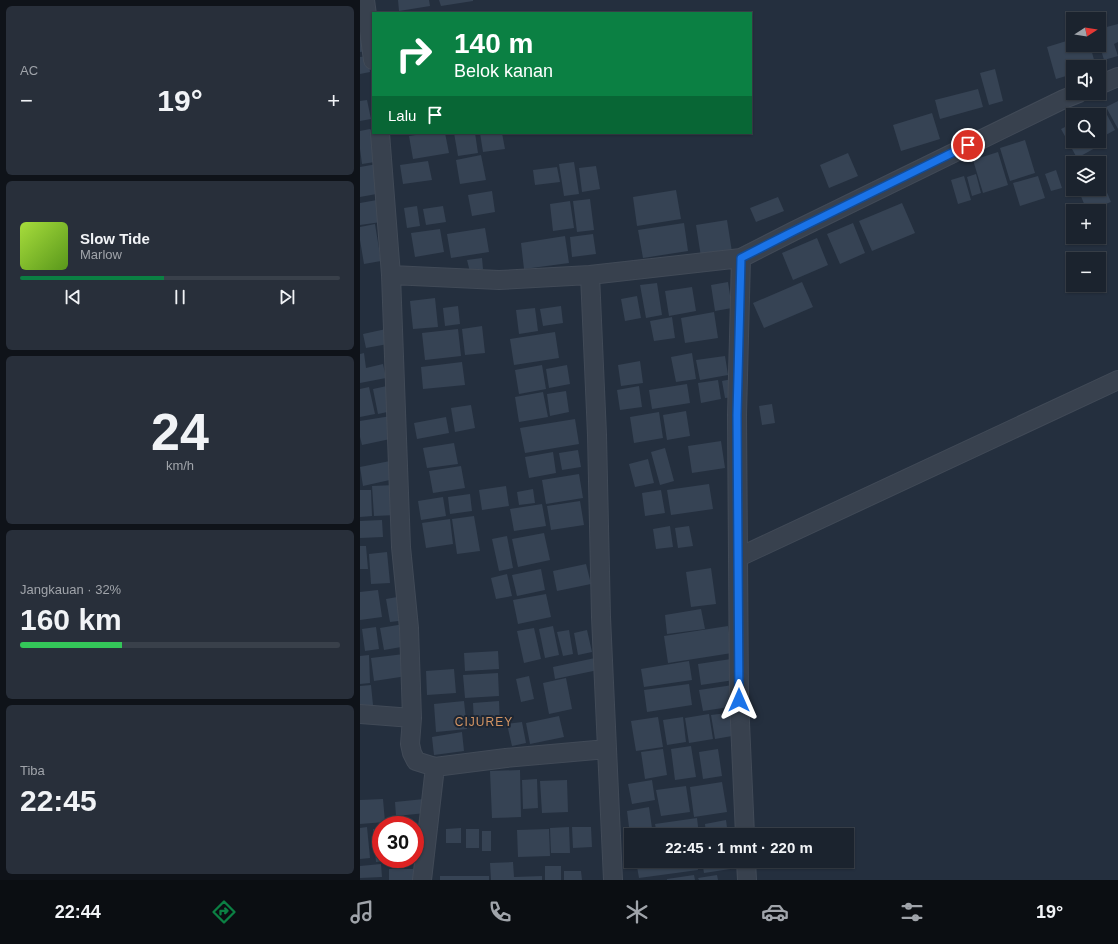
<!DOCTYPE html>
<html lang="id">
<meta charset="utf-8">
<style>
:root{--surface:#1b232e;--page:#282f3a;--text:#f1f3f6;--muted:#a0a4aa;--line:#39404a;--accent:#0b8043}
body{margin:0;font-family:Arial,sans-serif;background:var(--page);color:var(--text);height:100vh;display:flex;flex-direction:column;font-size:15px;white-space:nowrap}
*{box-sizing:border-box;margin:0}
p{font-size:13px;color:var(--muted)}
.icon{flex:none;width:22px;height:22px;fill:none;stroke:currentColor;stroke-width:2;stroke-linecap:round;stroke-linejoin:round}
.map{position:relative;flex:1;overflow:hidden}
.drawer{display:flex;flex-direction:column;gap:6px;padding:6px;background:#0f1319;width:360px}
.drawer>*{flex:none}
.top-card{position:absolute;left:12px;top:12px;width:380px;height:122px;border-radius:0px;box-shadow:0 1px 3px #0004,0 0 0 1px var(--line);background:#0b8043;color:#fff;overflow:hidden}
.needle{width:26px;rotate:78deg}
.buttons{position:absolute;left:706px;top:12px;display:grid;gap:8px}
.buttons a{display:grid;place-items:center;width:40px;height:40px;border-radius:0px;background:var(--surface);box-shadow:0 1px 3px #0004,0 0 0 1px var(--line);font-size:20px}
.speed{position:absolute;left:12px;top:816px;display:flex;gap:8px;font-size:20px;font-weight:700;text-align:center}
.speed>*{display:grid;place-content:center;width:52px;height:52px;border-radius:50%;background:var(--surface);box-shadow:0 1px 3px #0004,0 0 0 1px var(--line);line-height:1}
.speed .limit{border:6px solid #d22;background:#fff;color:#111}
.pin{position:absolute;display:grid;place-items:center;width:34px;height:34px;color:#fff;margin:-17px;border:2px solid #fff;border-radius:50%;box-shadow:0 1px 4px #0007}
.me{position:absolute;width:44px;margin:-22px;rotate:0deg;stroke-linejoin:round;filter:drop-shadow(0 0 3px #0008)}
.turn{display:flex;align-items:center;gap:14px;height:84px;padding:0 16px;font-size:18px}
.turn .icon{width:52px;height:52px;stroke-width:2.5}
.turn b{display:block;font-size:28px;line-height:34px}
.then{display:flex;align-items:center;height:38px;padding:0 16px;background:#0003;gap:8px;font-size:15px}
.big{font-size:30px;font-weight:700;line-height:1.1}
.drawer .card{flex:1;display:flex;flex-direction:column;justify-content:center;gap:6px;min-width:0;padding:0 14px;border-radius:6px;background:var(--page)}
.drawer .dial{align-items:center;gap:0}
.dial b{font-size:52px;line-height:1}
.song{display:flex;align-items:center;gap:12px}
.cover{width:48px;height:48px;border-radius:6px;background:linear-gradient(135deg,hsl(80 70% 55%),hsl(90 70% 35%))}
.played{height:4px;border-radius:2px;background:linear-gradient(90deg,var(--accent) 45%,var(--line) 45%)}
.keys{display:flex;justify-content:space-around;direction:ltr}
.heat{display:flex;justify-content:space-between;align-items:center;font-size:22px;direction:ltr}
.charge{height:6px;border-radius:3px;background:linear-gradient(90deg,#34c759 32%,var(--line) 0)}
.trip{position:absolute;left:264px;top:828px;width:230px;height:40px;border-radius:0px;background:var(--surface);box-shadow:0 1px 3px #0004,0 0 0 1px var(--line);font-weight:700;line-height:40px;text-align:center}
.dock{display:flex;height:64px;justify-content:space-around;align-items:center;background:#0b0e12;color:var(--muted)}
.dock .icon{width:28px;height:28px}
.dock .current{color:var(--accent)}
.dock b{font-size:18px;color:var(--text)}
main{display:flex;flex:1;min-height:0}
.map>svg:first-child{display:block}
.building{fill:#364354}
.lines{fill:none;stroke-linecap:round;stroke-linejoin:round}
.minor-casing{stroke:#414a57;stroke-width:20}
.minor{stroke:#38414e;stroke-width:18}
.route-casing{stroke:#114b97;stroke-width:10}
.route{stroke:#1a73e8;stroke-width:7}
.labels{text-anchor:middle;stroke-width:4;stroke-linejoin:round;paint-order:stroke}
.quarter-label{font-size:12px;letter-spacing:1px;fill:#d59563;stroke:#1d2633}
</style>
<main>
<section class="drawer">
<div class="card"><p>AC</p>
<div class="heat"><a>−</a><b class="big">19°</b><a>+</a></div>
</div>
<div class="card">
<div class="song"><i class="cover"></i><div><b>Slow Tide</b><p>Marlow</p></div></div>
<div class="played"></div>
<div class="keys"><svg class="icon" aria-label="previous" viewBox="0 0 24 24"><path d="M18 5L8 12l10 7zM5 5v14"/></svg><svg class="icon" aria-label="pause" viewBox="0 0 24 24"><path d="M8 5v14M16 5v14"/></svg><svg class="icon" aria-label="next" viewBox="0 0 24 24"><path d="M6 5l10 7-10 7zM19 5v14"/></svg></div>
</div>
<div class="card dial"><b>24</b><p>km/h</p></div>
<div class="card"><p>Jangkauan · 32%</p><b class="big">160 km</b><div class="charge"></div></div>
<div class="card"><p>Tiba</p><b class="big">22:45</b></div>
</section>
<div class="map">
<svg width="758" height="880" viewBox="0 0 758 880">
<rect width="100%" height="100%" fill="#242f3e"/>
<!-- building -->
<path class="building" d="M38,0h31l1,6 -31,5z
M79,0h34v1l-32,5z
M758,24v18l-4,2 4,12 -14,4 -5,-17v-14z
M5,36l2,15 -7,1v-15z
M713,39v6h17l6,22h-23v7l-17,5 -9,-32z
M8,56l2,16 -10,2v-17z
M635,69l8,32 -14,4 -9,-32z
M618,89l5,18 -43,12 -5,-19z
M7,100l4,19 -11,2v-20z
M758,101v28l-12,-22z
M745,111l10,19 -13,7 -3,-6v-17z
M572,113l8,26 -39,12 -8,-26z
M713,123v18h21l3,6 -20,11 -16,-29z
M10,129l5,33 -13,2 -2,-15v-18z
M68,133h17l4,20 -36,6 -4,-23z
M94,133h21l3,20 -20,3z
M120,133h22l3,16 -22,3z
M665,140l10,33 -25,8 -10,-33z
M638,152l10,33 -25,8 -10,-33z
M488,153l10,23 -29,12 -9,-23z
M121,155l5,25 -26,4 -4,-24z
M68,161l4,19 -29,4 -3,-19z
M214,162l5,32 -15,2 -5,-32z
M17,164l5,29 -22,4v-30z
M236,166l4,23 -18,3 -3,-24z
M197,167l3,15 -25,3 -2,-15z
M696,170l6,18 -11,3 -6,-17z
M616,174l5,19 -9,3 -5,-19z
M604,176l7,24 -13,4 -7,-24z
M678,176l7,22 -25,8 -7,-23z
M739,178h2l10,24 -24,9 -9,-22h21z
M316,190l5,29 -44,7 -4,-29z
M132,191l3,21 -23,4 -4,-21z
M418,197l6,14 -28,11 -6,-14z
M230,199l4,31 -17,2 -4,-31z
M17,200l4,22 -21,3v-22z
M210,201l4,27 -21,3 -3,-27z
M542,203l13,30 -43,18 -13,-30z
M57,206l3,20 -13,2 -3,-20z
M83,206l3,16 -20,3 -3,-16z
M367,220l5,32 -31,5 -5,-32z
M324,223l4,28 -45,7 -5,-28z
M493,223l12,30 -25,11 -13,-30z
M15,224l6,37 -17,3 -4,-24v-13z
M125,228l4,24 -38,6 -4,-24z
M80,229l4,23 -29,5 -4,-24z
M233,234l3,20 -24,3 -2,-20z
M205,236l4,27 -45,6 -3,-26z
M457,238l11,27 -35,15 -11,-27z
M122,258l1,11 -13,3 -3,-12z
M368,282l4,26 -17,3 -4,-26z
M442,282l11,25 -49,21 -11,-25z
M297,283l5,32 -16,3 -6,-33z
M332,287l4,24 -27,5 -4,-25z
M277,296l4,22 -16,3 -4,-22z
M75,298l3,29 -25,2 -3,-28z
M98,306l2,18 -15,2 -2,-18z
M201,306l2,17 -20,3 -3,-17z
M175,308l3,23 -19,3 -3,-24z
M354,312l4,26 -33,5 -4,-25z
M312,317l3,21 -21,3 -4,-20z
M122,326l3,27 -20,2 -3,-26z
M26,329l2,15 -22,4 -3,-14z
M98,329l3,27 -36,4 -3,-27z
M195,332l4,26 -45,7 -4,-26z
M4,353l2,15 17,-4 3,14 -26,5v-29z
M332,353l4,26 -20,3 -5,-25z
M365,356l3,19 -28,5 -4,-20z
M280,361l3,22 -22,3 -3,-21z
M102,362l3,23 -42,4 -2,-22z
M182,365l4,24 -27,5 -4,-24z
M207,365l3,19 -21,4 -3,-19z
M372,379l3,18 -10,1 -3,-17z
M358,380l3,19 -20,4 -3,-20z
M327,384l3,19 -38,6 -3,-19z
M27,386l5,25 -14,3 -5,-25z
M279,386l3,21 -22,3 -3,-20z
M9,387l6,27 -15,3v-28z
M206,391l3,21 -19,4 -3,-22z
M183,392l5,25 -29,5 -4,-25z
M412,404l3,19 -13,2 -3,-19z
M111,405l4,23 -20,4 -4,-24z
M326,411l4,25 -23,4 -4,-25z
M299,412l4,26 -29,5 -4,-26z
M31,416l4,22 -33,7 -2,-8v-16z
M86,417l3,16 -32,6 -3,-16z
M215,419l4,25 -54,9 -5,-25z
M361,441l4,27 -33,5 -4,-27z
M94,443l4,21 -31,4 -4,-20z
M305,448l9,33 -14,4 -9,-33z
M218,450l3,17 -19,3 -3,-17z
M193,452l3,21 -27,5 -4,-21z
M288,459l6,24 -19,4 -6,-23z
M30,461l4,18 -31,7 -3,-19z
M101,466l4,22 -32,5 -4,-22z
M219,474l4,24 -37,6 -4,-24z
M349,484l4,25 -42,6 -4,-25z
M35,485l2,30 -23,1 -2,-30z
M146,486l3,20 -27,4 -3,-20z
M173,489l2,14 -16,2 -2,-13z
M0,490h11l1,26 -12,1z
M301,490l4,23 -20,3 -3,-23z
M110,494l2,17 -22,3 -2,-17z
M83,497l3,19 -25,4 -3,-19z
M220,501l4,24 -33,5 -4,-24z
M182,504l4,22 -32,5 -4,-22z
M114,516l6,35 -23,3 -5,-35z
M90,519l3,25 -27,4 -4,-25z
M22,520l1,17 -23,1v-17z
M310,526l3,21 -17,2 -3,-20z
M329,526l4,20 -15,2 -3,-20z
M184,533l6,27 -32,7 -6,-28z
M147,536l6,32 -14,3 -7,-32z
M0,546h6l2,23h-8z
M27,552l3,31 -19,1 -2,-30z
M226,564l5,20 -34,7 -4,-20z
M351,568l5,36 -25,3 -5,-35z
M181,569l4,21 -28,6 -5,-21z
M147,574l5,22 -16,3 -5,-21z
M18,590l4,27 -22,3v-28z
M186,594l5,23 -33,7 -5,-24z
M43,596l4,24 -17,2 -4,-23z
M341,609l4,20 -38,5 -2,-19z
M44,624l3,22 -23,4 -4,-22z
M193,626l6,29 -14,3 -6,-29z
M368,626l4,27 -64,10 -4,-27z
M16,627l3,22 -14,2 -3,-22z
M174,628l7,31 -17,4 -7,-32z
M209,630l4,24 -10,2 -6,-24z
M227,630l5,22 -14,3 -4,-22z
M138,651l1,18 -34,2 -1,-18z
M44,654l3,22 -33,5 -3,-23z
M9,655l1,28 -10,1v-28z
M235,658l3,12 -43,9 -2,-12z
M371,659l3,21 -33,5 -3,-21z
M329,661l3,19 -48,7 -3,-18z
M94,669l2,24 -29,2 -1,-24z
M138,673l1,23 -34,2 -2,-23z
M169,676l5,23 -13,3 -5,-23z
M206,678l6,31 -23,5 -6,-31z
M329,684l3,21 -45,7 -3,-22z
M11,685l2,20 -13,1v-20z
M373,685l3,21 -33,5 -4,-21z
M104,701l3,28 -31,3 -2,-28z
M139,701l1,23 -26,1 -1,-22z
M375,712l3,23 -23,4 -4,-24z
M349,714l4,25 -24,4 -4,-25z
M199,716l5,21 -34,7 -4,-21z
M298,717l5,30 -27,4 -5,-30z
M323,717l3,25 -19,3 -4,-25z
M162,722l4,21 -14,3 -5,-22z
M102,732l2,19 -30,4 -2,-18z
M331,746l5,31 -21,3 -4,-31z
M303,749l4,26 -22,4 -4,-27z
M358,749l4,27 -19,3 -4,-27z
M160,770l1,47 -29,1 -2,-47z
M177,779l1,29 -15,1 -1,-29z
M207,780l1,32 -26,1 -2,-32z
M292,780l3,20 -23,4 -4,-20z
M362,782l5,30 -33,5 -4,-30z
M326,786l4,26 -29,4 -5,-26z
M23,799l2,23 -25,2v-24z
M64,799l2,14 -30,3 -1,-14z
M289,807l4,28h-23l-3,-24z
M337,818l2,17h-42l-2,-11z
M366,820l2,15h-22l-1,-11z
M7,827l3,31 -10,1v-31z
M209,827l1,26h-19l-1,-25z
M212,827h19l1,20 -19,1z
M101,828v15h-15v-14z
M13,829h8v30h15v1l-20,2z
M106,829h13v19h-13z
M189,829l1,27 -32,1 -1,-27z
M122,831h9v20h-9z
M276,861h61l1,9 -59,8z
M342,861h34l1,7 -33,5z
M153,862l1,15 28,-1v4h-51l-1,-17z
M21,864l1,13 -22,1v-12z
M185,866h16v14h-16z
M29,869h24v11h-24z
M204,871h17l1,9h-18z
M334,875l1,5h-28v-1z
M357,875l1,5h-19l-1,-2z
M80,876h49v4h-49z"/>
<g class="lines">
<!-- minor casing -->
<g class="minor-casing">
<path id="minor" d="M5,0l8,60
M739,85l19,-8
M20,133l11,142 10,272 8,81 3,90 -2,26 2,9 4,8 19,6 71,-9 101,-9
M381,258l-4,157 2,285 6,135
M31,275l108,5 91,-5 7,160 4,182 12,263
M230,275l151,-17 53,-27 270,-132 15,-6
M379,557l379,-177
M0,714l52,4
M386,861l1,19
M62,880l13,-113"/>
</g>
<!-- minor -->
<use href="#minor" class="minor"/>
</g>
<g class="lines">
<!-- route casing -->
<g class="route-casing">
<path id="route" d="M379,700l-2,-285 4,-157 53,-27 174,-86"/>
</g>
<!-- route -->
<use href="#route" class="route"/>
</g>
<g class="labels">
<!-- quarter labels -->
<g class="quarter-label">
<text x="124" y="726">CIJUREY</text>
</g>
</g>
</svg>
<div class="buttons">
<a><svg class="needle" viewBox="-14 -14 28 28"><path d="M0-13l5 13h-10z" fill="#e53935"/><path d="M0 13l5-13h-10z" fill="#a0a4aa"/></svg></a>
<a><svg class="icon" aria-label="sound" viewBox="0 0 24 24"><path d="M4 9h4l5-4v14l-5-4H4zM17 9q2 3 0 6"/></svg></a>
<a><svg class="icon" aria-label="search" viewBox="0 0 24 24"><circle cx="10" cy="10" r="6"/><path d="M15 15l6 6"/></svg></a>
<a><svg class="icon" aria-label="layers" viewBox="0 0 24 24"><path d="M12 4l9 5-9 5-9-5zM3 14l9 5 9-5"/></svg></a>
<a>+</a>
<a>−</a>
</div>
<div class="speed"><div class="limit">30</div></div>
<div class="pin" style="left:608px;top:145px;background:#d93025"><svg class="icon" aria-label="arrive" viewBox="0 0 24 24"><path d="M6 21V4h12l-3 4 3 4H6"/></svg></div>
<svg class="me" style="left:379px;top:700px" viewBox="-20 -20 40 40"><path d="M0-17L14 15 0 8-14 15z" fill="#1a73e8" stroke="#fff" stroke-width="4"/></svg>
<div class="trip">22:45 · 1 mnt · 220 m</div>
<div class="top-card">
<div class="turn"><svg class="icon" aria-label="right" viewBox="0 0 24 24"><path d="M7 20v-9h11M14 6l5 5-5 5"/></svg><div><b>140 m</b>Belok kanan</div></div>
<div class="then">Lalu<svg class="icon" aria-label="arrive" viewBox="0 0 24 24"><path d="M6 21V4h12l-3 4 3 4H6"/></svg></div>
</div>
</div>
</main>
<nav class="dock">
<b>22:44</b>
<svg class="icon current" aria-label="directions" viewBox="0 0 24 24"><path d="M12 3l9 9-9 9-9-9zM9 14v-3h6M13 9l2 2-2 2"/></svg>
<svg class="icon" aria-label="music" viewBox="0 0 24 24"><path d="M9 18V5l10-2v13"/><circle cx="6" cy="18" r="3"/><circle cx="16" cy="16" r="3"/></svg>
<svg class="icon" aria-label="phone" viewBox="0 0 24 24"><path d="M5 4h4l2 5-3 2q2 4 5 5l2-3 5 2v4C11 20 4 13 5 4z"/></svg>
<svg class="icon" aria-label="climate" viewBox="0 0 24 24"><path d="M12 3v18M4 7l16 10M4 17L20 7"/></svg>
<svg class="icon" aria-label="car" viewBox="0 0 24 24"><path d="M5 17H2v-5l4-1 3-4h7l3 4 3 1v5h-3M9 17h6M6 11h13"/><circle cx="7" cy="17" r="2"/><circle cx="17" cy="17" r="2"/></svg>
<svg class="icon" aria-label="filters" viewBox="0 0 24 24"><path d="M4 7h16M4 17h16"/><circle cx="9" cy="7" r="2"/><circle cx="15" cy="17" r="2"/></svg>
<b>19°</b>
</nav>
